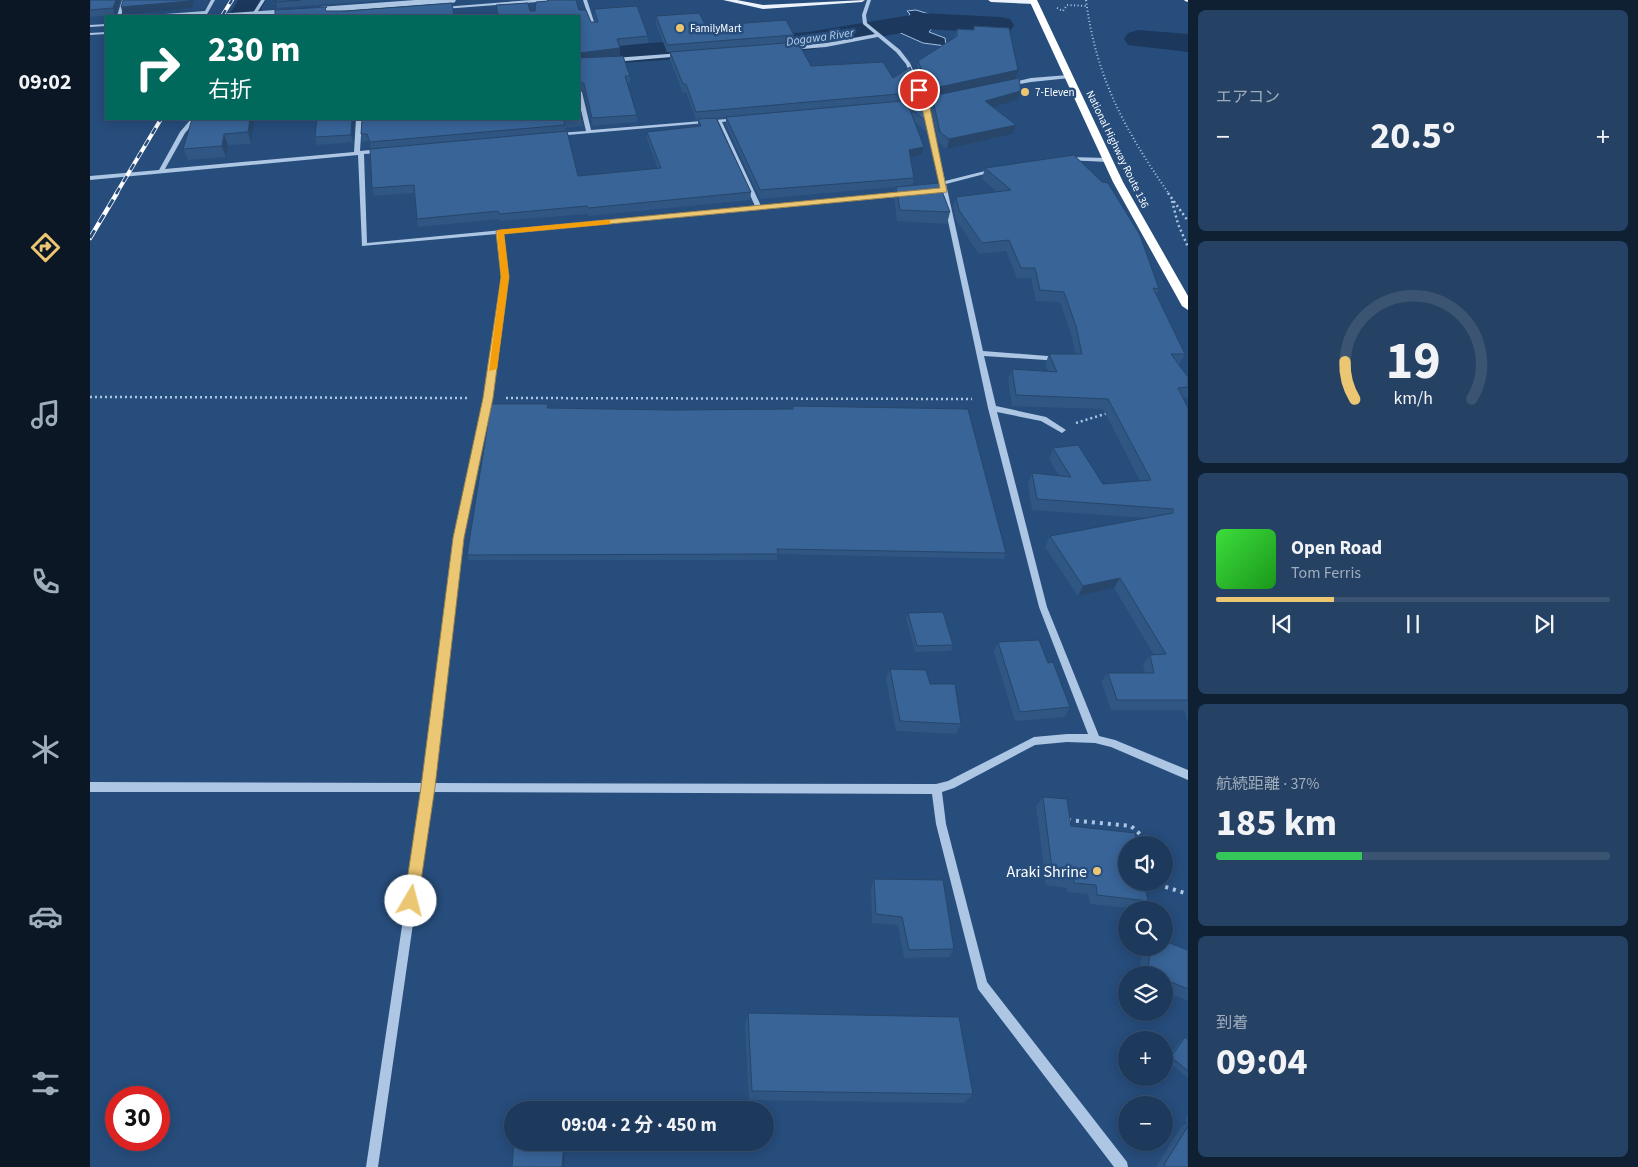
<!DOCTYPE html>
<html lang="ja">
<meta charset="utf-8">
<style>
:root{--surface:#1d3a5d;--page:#254163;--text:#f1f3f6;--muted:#a0adbc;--line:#3b5472;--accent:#ecc773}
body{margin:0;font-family:"Source Sans 3","Noto Sans JP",sans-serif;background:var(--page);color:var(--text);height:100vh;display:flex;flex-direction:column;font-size:19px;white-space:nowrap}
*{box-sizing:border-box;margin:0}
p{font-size:16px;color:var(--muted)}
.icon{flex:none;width:28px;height:28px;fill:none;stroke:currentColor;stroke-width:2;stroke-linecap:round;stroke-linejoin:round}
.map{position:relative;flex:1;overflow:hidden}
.details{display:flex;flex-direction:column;gap:10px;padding:10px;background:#102033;width:450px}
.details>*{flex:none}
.top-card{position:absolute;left:15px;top:15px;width:475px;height:105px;border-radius:0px;box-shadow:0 2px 12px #0003,0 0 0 1px var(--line);background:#00695c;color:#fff;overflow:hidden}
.buttons{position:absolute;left:1028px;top:836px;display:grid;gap:10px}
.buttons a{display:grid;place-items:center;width:55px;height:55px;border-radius:50%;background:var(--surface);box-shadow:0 2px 12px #0003,0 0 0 1px var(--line);font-size:25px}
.speed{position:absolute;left:15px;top:1086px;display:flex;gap:10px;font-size:25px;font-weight:700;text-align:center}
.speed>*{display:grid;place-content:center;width:65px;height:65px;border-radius:50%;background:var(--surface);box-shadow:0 2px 12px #0003,0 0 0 1px var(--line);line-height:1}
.speed .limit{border:8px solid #d22;background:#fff;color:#111}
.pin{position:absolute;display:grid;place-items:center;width:42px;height:42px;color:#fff;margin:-21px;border:2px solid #fff;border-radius:50%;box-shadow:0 1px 5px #0007}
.me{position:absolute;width:55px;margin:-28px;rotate:8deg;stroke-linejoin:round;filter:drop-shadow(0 0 4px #0008)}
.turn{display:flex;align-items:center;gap:18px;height:105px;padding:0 20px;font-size:22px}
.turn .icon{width:65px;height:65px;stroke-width:2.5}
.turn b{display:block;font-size:35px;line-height:42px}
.big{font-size:38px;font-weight:700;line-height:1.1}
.details .widget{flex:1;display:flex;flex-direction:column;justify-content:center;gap:8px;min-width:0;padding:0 18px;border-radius:8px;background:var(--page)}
.details .dial{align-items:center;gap:0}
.dial svg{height:130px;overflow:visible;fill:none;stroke:var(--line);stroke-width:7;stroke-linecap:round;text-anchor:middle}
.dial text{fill:var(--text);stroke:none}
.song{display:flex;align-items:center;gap:15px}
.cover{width:60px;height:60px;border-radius:8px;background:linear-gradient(135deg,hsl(120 70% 55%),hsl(120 70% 35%))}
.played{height:5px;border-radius:2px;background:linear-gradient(90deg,var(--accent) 30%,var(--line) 30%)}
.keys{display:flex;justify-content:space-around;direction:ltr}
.heat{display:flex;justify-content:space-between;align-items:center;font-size:28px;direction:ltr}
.charge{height:8px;border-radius:4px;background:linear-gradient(90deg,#34c759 37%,var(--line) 0)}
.trip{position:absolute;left:414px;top:1101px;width:270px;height:50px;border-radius:25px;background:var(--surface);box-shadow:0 2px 12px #0003,0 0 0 1px var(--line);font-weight:700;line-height:50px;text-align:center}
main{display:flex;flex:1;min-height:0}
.tab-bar{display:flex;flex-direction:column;width:90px;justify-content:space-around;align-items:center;background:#0c1725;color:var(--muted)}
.tab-bar .icon{width:35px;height:35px}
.tab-bar .on{color:var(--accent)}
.tab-bar b{font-size:22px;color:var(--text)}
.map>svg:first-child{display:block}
.water{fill:#1c385d;stroke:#a1c1e4}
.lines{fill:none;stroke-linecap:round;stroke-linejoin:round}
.river{fill:#1c385d;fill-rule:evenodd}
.path-far2{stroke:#acc6e4;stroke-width:2;stroke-dasharray:1 2.5;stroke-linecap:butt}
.path-far1{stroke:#acc6e4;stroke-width:2.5;stroke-dasharray:2 3;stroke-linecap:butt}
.path{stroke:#acc6e4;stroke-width:4;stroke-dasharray:3 5;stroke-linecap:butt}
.minor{fill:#acc6e4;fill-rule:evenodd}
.major{fill:#ecf3fc;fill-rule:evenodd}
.highway{fill:#fff;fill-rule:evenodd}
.rail-far1-casing{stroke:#fff;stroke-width:4}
.rail-casing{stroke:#fff;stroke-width:4.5}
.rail-far1{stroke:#274d7c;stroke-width:2.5;stroke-dasharray:7;stroke-linecap:butt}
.rail{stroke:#274d7c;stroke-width:3;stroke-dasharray:9;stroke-linecap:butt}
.minor-bridge{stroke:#acc6e4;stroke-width:5.5}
.wall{fill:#305683}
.shaded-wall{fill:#27466a}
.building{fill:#386498;stroke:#27466a}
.route{fill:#ecc773;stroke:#99814b}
.slow{fill:#f59e0b}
.poi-dot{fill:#ecc773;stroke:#274d7c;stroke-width:2}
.labels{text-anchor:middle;stroke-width:5;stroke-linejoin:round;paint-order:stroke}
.far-poi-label{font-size:11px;fill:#fff;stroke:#274d7c;text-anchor:start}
.far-street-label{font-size:11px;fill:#fff;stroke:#274d7c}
.far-water-label{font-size:12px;font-style:italic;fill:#b7d0ec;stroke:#274d7c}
.near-poi-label{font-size:16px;fill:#fff;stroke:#274d7c;text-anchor:end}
</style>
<main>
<nav class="tab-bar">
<b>09:02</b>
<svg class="icon on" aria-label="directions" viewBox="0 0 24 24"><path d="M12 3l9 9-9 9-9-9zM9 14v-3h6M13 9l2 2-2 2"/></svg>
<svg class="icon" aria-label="music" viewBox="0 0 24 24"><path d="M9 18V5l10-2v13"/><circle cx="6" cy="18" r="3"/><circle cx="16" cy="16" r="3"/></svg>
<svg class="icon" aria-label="phone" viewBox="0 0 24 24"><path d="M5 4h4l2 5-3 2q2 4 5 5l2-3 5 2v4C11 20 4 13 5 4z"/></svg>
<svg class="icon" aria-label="climate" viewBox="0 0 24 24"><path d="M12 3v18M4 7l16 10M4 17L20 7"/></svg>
<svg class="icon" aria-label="car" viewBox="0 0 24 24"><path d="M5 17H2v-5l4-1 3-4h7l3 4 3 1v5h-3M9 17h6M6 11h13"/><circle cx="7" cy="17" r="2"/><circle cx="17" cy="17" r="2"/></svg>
<svg class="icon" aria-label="filters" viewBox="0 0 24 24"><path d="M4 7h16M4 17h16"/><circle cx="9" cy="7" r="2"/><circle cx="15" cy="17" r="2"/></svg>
</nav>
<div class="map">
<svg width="1098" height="1167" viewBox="0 0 1098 1167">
<rect width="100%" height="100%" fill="#274d7c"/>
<!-- water -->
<path class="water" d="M826,10l19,6 61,5 2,9 -64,-4 -5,6 16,6 1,8 -23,-3 -29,-13 -38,6 -6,-5 58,-14 2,-3 -3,-3z"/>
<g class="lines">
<!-- river -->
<path class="river" d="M148,0h28l-9,16h-28z
M833,13l77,4 10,2 4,6 -4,6 -10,2 -77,-4 -115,21 -229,16v-18l229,-16z
M1048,30l50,4v18l-60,-7 -4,-6 4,-6z"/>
<!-- path-far2 -->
<path class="path-far2" d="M996,0c10,78 39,130 83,194
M967,8l6,3 4,-6 19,1"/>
<!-- path-far1 -->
<path class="path-far1" d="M1078,193l20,28
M1082,201l6,23 10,23
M0,397l380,1
M416,398l466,1
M986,423l32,-10"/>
<!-- path -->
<path class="path" d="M978,820l63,6 21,19
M1060,882l38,12"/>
<!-- minor -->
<path class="minor" d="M32,0h4l-5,16h-4z
M121,0h4l-9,16h-4l1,-2 -53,2 2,-1 53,-4z
M171,0h4l-10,16h-4z
M441,0h21l-2,1 -107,8 -2,-1 2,-1z
M493,0h4l9,28 -4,-1z
M777,0h4l-5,15 1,8 33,27 10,13 16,37 17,-3 3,2 -18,4 17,78 48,-12 3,2 -50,13 37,167 77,6 4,2 -4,2 -76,-5 12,50 50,11 20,13 -4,3 -21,-12 -44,-9 50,195 52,129 16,4 73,30v10l-77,-33 -16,-4 -28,-1 -32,3 -81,43 -12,4 4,32 41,158 140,180 1,5h-14l-136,-178 -42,-165 -4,-30 -500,-2 -54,375h-12l56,-375h-332v-10l333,1 31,-245 30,-140 18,-121 -5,-43 -135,12 -4,-91 -268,25v-4l69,-6 21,-38 11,-13h6l-12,14 -20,36 189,-17 2,-33h6l-2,32 20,-2 3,2 -3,2 -16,1 3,89 388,-37 -38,-84 -161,14v-2l2,-1 28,-2 -7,-29v-12l3,2 9,38 148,-12v2l-17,2 39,84 147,-13 1,1 -3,2 -403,38 5,43 -16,121 -30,140 -28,245 502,1 12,-3 86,-44 33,-3h21l-49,-127 -51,-199 -65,-304 -9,2 -3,-2 10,-3 -15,-37 -10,-12 -18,-15 -52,10 -35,3 -3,-2 3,-2 35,-3 49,-9 -12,-10 -1,-9z
M16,24v2l-16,1v-2z
M16,32v2l-16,1v-2z
M591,53l2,1v2l-69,6 -3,-2 3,-2z
M978,75l3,2 -1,1 -39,4 -22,4 -3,-2 25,-6z
M978,157l40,1 3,2 -3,2 -42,-2 -1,-1z"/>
<!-- major -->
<path class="major" d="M633,0h14l26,5 102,-5 -3,2 -99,7z
M898,0h46l3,2 -3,2 -43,-2z
M1094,0h4v2l-3,-1z"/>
<!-- highway -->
<path class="highway" d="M939,0h8l86,182 65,114v14l-6,-4 -69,-124z"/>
<!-- rail-far1 casing -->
<g class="rail-far1-casing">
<path id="rail-far1" d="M132,16l10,-16
M26,194l45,-75"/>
</g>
<!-- rail casing -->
<g class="rail-casing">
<path id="rail" d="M0,238l27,-45"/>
</g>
<!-- rail-far1 -->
<use href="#rail-far1" class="rail-far1"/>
<!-- rail -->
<use href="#rail" class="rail"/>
<!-- minor-bridge -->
<path class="minor-bridge" d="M226,10l137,-10
M138,16l58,-4"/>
</g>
<!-- wall -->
<path class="wall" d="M0,0h31l-6,15 -25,2z
M186,0h111l-110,8z
M457,0l32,10 12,12h5l-2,-6v-7l54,27v7l-29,3 1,2v8h-7l17,20v7h-3l10,32v7l-44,4 -9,-34 -5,-4v-72h-81l-2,-11 39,6 12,-10z
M566,16l50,10 88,9 -1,7 18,24 82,12 28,14 -2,8 10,24 -2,8 -13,-11 10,26 -2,7 -12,3 4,21 -1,7 37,27 -3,12 -50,-3 -3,-23 2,-11 -136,12 -34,-74v-8l-9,1 34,74 -1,8 -162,16v-2l-88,7 -1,-2 -81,8 -4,-34 -40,3 -2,-8 -1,-39 -2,-8 -7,1 -1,-8 221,-15 1,7 -18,2 1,3 12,45 80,-7 -11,-30v-7l51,-6v-6h-2l-10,-28 -3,1 -13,-33v-8h-3l-11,-28z
M884,26l41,53 3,21 -25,7 23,18 -3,9 -66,15 -9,-7 -8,-37 2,-7 -4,1 -12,-28 2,-10 36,-23 3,-9 16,1z
M165,119l-4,25 -23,1 -2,12 -38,3 -5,-11z
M264,119l-1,23 -36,3 -2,-8z
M895,168l174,121 -3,6 29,59 -6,11 9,12v20l-5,1 5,10v315l-4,-13h-73l-10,-28 7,-9h37l-2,-8 7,-10h4l-40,-67 -36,8 -33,-49 5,-11 96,-18 -114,-8 -4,-26 4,-11 27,3 -10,-17 4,-11 50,36 37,-3 -37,-72 -91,-3 -4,-27 4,-10 36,2 -3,-6 4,-11h26l-3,-17 -12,-35 -24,-1 -5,-23h-14l-11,-27 -27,3 -23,-34 -3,-13 3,-10 41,-5 -15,-13z
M703,406l213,147 -2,6 -227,-5v6h-309l-1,-5 81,-147 124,2 120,-1z
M818,613l45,32 -2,6 -36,1 -9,-34z
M908,642l50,21 22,44 -5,10 -50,4 -21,-69z
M800,669l40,15 31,40 -5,10 -60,-3 -10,-52z
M953,797l28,29 66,18 15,39 -6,7 2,11 -9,8 -49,-5 -2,-10 -21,-2v-4l-21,-3 -10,-79z
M784,879l80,70 -5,8 -45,1 -6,-33 -26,-2 -1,-35z
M1053,948h21l24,2v51l-24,-10v-16h-25z
M658,1013l225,81 -9,9 -215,-3 -4,-76z
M1095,1037l3,3v38l-22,-18 14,-19z
M1098,1115v8l-3,-3z
M1098,1123v44h-32l25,-40z"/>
<!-- shaded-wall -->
<path class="shaded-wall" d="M26,0h5l-6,15 -2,-7z
M100,0h4l-2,8 -69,7 -2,-8z
M530,48v8l-41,4v-7z
M928,70l-3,10 -83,16v2l-4,1 2,-10z
M931,91l-3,9 -35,10 2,-9z
M160,119h5l-4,25 -3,-12z
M262,119h3l-2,23 -2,-7z
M926,125l-3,9 -66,15 2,-10z
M134,134l4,11 -2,12 -4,-11z
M834,147l-2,7 -15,4 2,-8z
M1030,578l-6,10 -36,8 5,-10z
M474,1142h1l-1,25h-2z"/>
<!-- building -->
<path class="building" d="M0,0h26l-3,8 -23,2z
M33,0h67v1l-69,6z
M186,0h25l-25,2z
M458,0h28l3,10h7l5,12h7l-4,-13 43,-3 11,30 -31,3 3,9 -41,5v-37h-81l-2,-11 32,-2 2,8h5l1,-9 12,-1z
M362,3l2,13h-179v-6l52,-3 -2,2 1,2h20z
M609,13l7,13 80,-6 8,15 -127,10 -11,-29z
M884,26l35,2 9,42 -88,19 -12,-28 39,-25v-7l17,1z
M708,42l13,24 72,-4 10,16 17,-11 11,25 -225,20 -10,-28h-3l-13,-32z
M533,56l7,20h-5l12,39 -45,3 -8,-34 -5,-3v-23z
M929,78l2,13 -36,10 31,24 -67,14 -9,-7 -8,-36z
M833,99l6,25 -20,-17 15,40 -15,3 5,28 -154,12 -34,-73z
M489,103l3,16 -18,1 1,5 -195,17 -3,-8h-6l1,-15h217z
M626,118l35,74 -163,16 -1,-2 -88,8 -1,-3 -81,8 -3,-34 -42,3 -2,-39 197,-18 11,45 83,-8 -14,-36 54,-6 -3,-7z
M102,119h58l-2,13 -24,2 -2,12 -39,3z
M227,119h35l-1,16 -36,2z
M984,155l28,27 6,1 32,52 19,54 -6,-1 32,66h-14l17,23v10l-10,1 10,20v292h-71l-9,-27h46l-4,-18 16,-1 -46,-76 -37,8 -33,-50 123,-23v-4l-136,-10 -5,-26 39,4 -18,-29 25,-3 25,39 48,-4 -43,-81 -92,-4 -4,-26 45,3 -8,-18h33l-6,-28 -12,-34 -24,-2 -5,-22h-14l-12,-28 -27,3 -23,-33 -3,-13 55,-7 -26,-22z
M849,183l11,29 -50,-2 -4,-23z
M401,404h57l-1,4 125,2 121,-1v-3l175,3 38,144 -229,-4 1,5 -311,1z
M853,612l10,33 -36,1 -9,-33z
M949,640l9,23 5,-1 17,45 -50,5 -22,-70z
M800,669l36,1 4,14h25l6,40 -61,-3z
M953,797l24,2 4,27 64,7 2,11 2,1h-13v37h25l1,1h-8l4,18 -51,-6 -1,-10 -22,-2v-4l-21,-2z
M784,879l69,1 11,69 -45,1 -7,-33 -26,-3z
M1074,941l24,9v39l-24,-10v-4h-11l-6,-2 4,-25h13z
M658,1013l211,4 14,77 -221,-3z
M1095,1037l3,3v31l-17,-14z
M1098,1126v41h-22l-2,-2z
M424,1142h50l-2,25h-50z"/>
<!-- route -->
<path class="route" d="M829,88l4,2 6,13 18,89 -443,42 5,43 -16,121 -29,140 -29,249 -17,114 -2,5 -5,2 -5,-2 -2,-5 17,-114 32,-249 30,-140 18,-121 -5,-45 4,-2 440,-42 -19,-85 -5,-13z"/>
<!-- slow -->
<path class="slow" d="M517,220h3v4l-106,10 5,43 -12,92 -8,2 12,-94 -4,-47z"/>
<!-- markers -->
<g class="poi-dot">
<circle cx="590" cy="28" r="5"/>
<circle cx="935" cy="92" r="5"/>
<circle cx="1007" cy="871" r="5"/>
</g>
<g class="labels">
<!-- far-poi labels -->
<g class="far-poi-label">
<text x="600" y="32">FamilyMart</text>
<text x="945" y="96">7-Eleven</text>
</g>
<!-- far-street labels -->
<g class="far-street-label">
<text transform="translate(1028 149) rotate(64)" y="4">National Highway Route 136</text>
</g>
<!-- far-water labels -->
<g class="far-water-label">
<text transform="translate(730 37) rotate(-8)" y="4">Dogawa River</text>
</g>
<!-- near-poi labels -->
<g class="near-poi-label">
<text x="997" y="877">Araki Shrine</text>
</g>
</g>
</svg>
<div class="buttons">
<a><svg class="icon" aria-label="sound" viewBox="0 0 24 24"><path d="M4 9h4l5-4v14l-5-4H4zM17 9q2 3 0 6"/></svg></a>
<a><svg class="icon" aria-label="search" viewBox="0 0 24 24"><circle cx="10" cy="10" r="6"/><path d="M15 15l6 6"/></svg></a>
<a><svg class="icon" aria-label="layers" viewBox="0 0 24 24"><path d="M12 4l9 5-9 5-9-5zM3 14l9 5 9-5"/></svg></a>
<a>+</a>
<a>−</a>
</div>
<div class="speed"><div class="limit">30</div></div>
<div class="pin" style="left:829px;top:90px;background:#d93025"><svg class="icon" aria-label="arrive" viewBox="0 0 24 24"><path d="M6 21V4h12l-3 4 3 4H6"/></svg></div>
<svg class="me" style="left:321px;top:901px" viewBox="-20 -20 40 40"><circle r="19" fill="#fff"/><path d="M0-13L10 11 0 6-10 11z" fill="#ecc773"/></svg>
<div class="trip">09:04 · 2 分 · 450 m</div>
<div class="top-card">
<div class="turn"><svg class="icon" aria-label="right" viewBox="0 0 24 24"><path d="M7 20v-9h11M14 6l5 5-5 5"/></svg><div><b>230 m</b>右折</div></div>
</div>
</div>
<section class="details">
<div class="widget"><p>エアコン</p>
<div class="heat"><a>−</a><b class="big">20.5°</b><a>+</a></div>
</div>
<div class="widget dial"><svg viewBox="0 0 100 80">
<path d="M14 69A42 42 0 1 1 86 69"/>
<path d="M14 69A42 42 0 0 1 8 46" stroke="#ecc773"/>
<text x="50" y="56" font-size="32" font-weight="700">19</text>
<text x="50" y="72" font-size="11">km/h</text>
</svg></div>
<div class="widget">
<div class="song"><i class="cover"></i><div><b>Open Road</b><p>Tom Ferris</p></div></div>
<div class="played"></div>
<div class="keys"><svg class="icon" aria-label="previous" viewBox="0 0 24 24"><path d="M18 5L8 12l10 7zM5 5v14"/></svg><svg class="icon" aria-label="pause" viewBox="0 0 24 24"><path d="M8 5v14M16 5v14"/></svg><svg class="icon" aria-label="next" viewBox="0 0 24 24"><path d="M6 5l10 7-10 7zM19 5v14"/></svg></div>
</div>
<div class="widget"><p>航続距離 · 37%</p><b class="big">185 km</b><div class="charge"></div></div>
<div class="widget"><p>到着</p><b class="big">09:04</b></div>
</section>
</main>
